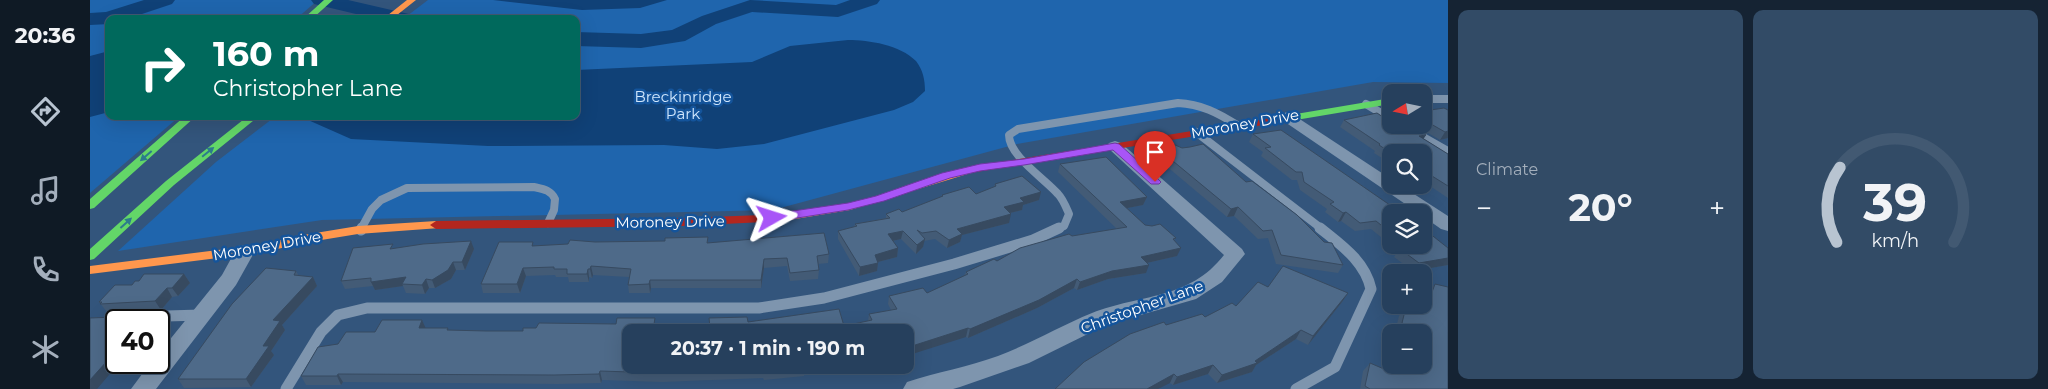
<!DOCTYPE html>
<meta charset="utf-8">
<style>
:root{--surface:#26405d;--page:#324b66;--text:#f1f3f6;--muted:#a4afbc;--line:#425972;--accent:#b8c4d1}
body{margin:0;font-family:Montserrat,sans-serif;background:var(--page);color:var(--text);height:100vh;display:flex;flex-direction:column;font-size:19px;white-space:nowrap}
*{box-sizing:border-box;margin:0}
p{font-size:16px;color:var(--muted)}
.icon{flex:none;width:28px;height:28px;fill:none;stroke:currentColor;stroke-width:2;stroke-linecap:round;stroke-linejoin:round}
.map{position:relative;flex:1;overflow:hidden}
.side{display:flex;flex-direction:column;gap:10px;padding:10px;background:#152333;width:600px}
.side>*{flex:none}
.guide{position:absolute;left:15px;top:15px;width:475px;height:105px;border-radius:10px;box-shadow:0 5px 20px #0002,0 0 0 1px var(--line);background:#00695c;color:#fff;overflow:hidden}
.needle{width:32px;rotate:260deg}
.controls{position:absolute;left:1292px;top:84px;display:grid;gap:10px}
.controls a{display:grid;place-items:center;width:50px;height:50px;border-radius:10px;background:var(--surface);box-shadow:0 5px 20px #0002,0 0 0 1px var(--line);font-size:25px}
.speed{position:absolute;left:15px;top:309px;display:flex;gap:10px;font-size:25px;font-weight:700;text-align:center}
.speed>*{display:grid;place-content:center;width:65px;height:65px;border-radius:50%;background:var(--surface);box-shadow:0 5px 20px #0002,0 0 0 1px var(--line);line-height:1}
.speed .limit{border:2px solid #111;border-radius:8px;background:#fff;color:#111}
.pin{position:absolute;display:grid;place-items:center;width:42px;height:42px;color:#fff;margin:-51px -21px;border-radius:50% 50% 50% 0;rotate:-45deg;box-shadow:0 0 5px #0007}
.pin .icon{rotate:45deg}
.me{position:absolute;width:55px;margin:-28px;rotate:84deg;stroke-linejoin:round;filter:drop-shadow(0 0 4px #0008)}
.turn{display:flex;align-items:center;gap:18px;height:105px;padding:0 25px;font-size:22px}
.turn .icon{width:65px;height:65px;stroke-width:2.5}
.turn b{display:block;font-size:35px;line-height:42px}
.big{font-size:38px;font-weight:700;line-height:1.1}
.side .widget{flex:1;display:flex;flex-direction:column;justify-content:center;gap:8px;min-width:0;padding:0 18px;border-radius:10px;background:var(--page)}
.side .dial{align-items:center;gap:0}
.dial svg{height:130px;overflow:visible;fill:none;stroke:var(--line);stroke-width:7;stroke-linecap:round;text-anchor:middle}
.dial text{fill:var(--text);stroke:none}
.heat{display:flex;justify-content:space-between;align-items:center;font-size:28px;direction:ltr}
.side .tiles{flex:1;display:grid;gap:10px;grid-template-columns:repeat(2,1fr)}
.trip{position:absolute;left:532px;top:324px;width:292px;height:50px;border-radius:10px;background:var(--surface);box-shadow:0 5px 20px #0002,0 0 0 1px var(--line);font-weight:700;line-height:50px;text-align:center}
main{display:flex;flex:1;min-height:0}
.dock{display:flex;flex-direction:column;width:90px;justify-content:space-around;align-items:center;background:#0f1a25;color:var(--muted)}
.dock .icon{width:35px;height:35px}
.dock .on{color:var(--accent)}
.dock b{font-size:22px;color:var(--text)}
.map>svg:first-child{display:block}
.green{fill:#1f65ad}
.water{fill:#104177}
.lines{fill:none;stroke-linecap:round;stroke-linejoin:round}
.river{fill:#104177;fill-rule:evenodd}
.lane-far1{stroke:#7e95ae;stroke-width:8}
.lane{stroke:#7e95ae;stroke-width:11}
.street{fill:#7e95ae;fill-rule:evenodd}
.fast{fill:#63d668;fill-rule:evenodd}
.slow{fill:#ff974d;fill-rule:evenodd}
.jam{fill:#b3261e;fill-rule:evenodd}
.wall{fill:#435b76}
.shaded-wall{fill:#374a60}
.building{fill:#4e6a89;stroke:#374a60}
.oneway{fill:#2c7b8c}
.route{fill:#a855f7;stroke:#6d37a1}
.labels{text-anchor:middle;stroke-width:5;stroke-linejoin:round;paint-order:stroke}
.park-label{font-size:15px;fill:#d1e7fd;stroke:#14549b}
.street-label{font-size:15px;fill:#fff;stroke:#14549b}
</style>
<main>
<nav class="dock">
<b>20:36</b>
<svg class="icon on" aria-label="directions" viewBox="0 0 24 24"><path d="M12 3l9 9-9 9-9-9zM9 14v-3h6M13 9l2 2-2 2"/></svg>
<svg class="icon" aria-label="music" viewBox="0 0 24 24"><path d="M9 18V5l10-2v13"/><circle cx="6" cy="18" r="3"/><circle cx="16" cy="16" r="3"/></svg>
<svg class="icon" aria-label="phone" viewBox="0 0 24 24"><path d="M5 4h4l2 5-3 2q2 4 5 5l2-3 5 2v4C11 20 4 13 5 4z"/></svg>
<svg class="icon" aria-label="climate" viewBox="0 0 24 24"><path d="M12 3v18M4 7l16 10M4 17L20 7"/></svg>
</nav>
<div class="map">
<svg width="1358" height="389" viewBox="0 0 1358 389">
<rect width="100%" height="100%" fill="#33557c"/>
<!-- green -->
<path class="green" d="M0,0h228l-22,19h-187v97h71l-90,77z
M338,0h1020v83l-75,-1 -356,62 -244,66 -451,10 -204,31 98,-89 60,-46h300v-97h-173z"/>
<!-- water -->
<path class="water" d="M403,0h174l-27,8 -58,2z
M758,40c21,0 52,5 68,21 7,9 9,19 9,30l-12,11 -19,8 -130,34 -47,5 -53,-4 -176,1 -137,-7 -52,-23h277v-46l176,-8 38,-16z
M19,51v61l-19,5v-61z"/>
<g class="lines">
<!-- river -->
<path class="river" d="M54,0h31l-3,4 -45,15h-18v5l-19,1v-12l16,-1z
M221,0h37l65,15 3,4h-39l-63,-15z
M660,0l86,5 14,-5h30l-3,4 -39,13 -86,-5 -36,12 -31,17 -44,7 -65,-2v-14l65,2 31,-4 30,-14z"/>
<!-- lane-far1 -->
<path class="lane-far1" d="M1276,104l25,15
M1312,125l46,26
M1106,132l126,97
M271,229l11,-20 9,-9 26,-12 127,-1c9,2 17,3 21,12l-1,11 -6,13
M967,229l7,-3 5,-12c-3,-7 -6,-15 -11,-20 -14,-16 -49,-38 -49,-59l9,-6 160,-26c23,1 40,10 59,22"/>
<!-- lane -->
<path class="lane" d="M271,230l1,-2
M42,317l69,-2
M196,389l35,-57 17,-17 29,-7h392l65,-10 130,-34 79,-24 26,-12
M1206,389l39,-22 36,-78c-6,-28 -30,-44 -51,-61"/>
<!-- street -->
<path class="street" d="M1334,95h24v8h-24z
M1197,112l5,2 99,65v6h9l48,31v15l-7,-2 -17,-12v-5h-7l-135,-92 -3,-3 3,-3z
M1025,141l6,2 121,106 3,5 -23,28 -26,17 -90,26 -77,38 -69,24 -7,2h-50l4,-7c30,-10 61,-15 91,-26 32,-12 62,-30 94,-43 48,-19 97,-13 132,-58l-115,-106 -2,-3 2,-3z
M155,245l7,1 3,5 -19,34 -80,104h-25l20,-27h8v-9l63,-78 16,-29z"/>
<!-- fast -->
<path class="fast" d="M234,0h9l-21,19h-9z
M1301,98v6l-107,18 -5,-3 5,-3z
M95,116h11l-102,92 -4,1v-10z
M158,116h11l-85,69 -80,74 -4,1v-11l76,-68z"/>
<!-- slow -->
<path class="slow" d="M317,0h9l-24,19h-9z
M880,167l5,3 -1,2 -124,38 -73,12 -15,1 -6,-4 6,-4c34,-3 69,-6 102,-15 36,-10 70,-25 106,-33z
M346,221l4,1 2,3 -2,3 -82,6 -61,10 -31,8 -176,22v-8l176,-22 31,-8 61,-10z"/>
<!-- jam -->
<path class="jam" d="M1194,116l5,3 -2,2 -317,52 -5,-3 5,-3z
M672,215l6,4 -2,3 -83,4 -247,3 -6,-4 6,-4 247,-3z"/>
</g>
<!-- wall -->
<path class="wall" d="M1354,108l4,30 -8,2 -26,-15h10v-14z
M1254,120l80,19 24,15v44l-24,-16v-30h-33v12l-17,-11 1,-2 -35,-24z
M1163,134l138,78v33h33l24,20 -35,6 -19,-14 4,-6 -27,-22 -16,2 -14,-10 -3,1 -13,-10 2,-3 -27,-19 -3,-10h-5l-31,-24 2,-4 -14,-10z
M1066,147l187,118 -5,8 -62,-9 -8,-26 -10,1 -24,-23 -7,1 -74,-62z
M970,164l87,33 -4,8 -16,3 18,17 31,13 -2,2 3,16 -30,7 -1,10 -38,6 -31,11 -3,-2 -37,20 -69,30 -2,-1 -335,28h235l-15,4 -47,5v2l-40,4 -1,-2 -101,4 -60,-2 -1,3 -44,1 -214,-2 -2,3h-35l-5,-9 37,-32 37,-12 47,-12 3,8 24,2 37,1h37l132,-7 30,4 25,-1 38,-5 96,4 24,-5 1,-7 22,-4 -3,-6 1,-8 38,-3 37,-17 2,-4 106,-36 45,-7 -59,-57z
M905,184l44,16 -16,5 -1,5 -12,3 -1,10 -47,12 -2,7 -13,6 -12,-9 -11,2 -1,6 -7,7 -15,-15 -8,2 5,7 -1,9 -19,5 -1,9 -18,5 -21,-37v-8l16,-4 1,-3 31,-6v-4l16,-2 39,-15 1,-2 34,-1 18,-7z
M618,237v6l121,11 -1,9 -10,1 1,6 -1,9 -28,2 -3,-15 -23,2 -3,20h-110l-1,5h-21l-1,-8 1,-8 -36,-2 -1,3 -3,-1v5h-20l-1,-5h-12l-1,-2 -29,1 -6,17h-37l-2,-9 53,-38 34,-2 27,-2 70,-1z
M304,248l80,1 -9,21h-9l-5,9 -16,9h-6l-4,6 -19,-1 -3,-7 -28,4 -2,-4 -28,3 -4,-8z
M206,271l3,5 14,1 4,9 -35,39 3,5 -14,21 3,4 -23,32 -67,1 -6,-9z
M94,274l6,9 -12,13 -6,1 -11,13 -54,2 -8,-10 40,-21z
M1345,284l13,105h-88l3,-18 7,-8 16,7 3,-12 2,-4v11h33v-33h-29l4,-16 7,-9 15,6 8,-21z
M1178,287l80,6 -6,9 -34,43 -12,-6 -40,26 -4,7 -35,11 -9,-9 -35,11 -3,-2 -4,-58 39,-8 31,-11z"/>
<!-- shaded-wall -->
<path class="shaded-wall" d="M1358,131v7l-8,2 5,-8z
M1336,135l-5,8 -2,-7z
M951,192l-2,8 -16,5 -1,5 -20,5 2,-8 16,-9z
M1057,197l-4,8 -26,5 3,-8z
M1148,207l-4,9 -7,1 4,-8z
M1256,212l-5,9 -3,1 5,-9z
M921,214l-2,9 -47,12 -2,7 -13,6 2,-8 8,-11z
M813,231l-2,8 -14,3 1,-8z
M835,239l-2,8 -7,7 1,-9z
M381,241l3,8 -9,21 -3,-8z
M808,248l-1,9 -23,6 1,-8z
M1091,248l-4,8 -39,9 3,-8z
M1358,256v9l-35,6 6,-8z
M674,259v9l-3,20v-8z
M363,262l3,8 -5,9 -16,9 -3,-8z
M788,263l-1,8 -18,5 1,-9z
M1059,265l-3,8 -38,6 -31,11 3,-8 32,-11z
M501,266l2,9 -1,3 -2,-9z
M433,268l3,8 -6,17 -3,-9z
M498,269l1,8v5l-2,-8z
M94,274l6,9 -12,13 -6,-8z
M223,277l4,9 -35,39 3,5 -14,21 3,4 -23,32 -5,-8 17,-33 10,-26z
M316,277l-4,7 1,2 -28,4 -4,-8z
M336,279l3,9 -4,6 -3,-9z
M987,279l-3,9 -37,20 -69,30 2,-9z
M560,280l1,8 -1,5 -1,-9z
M77,288l5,9 -11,13 -6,-9z
M1258,293l-6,9 -34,43 5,-9z
M332,320l4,9 -7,-1z
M878,328l-2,9 -60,19v-8z
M1211,330l-5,9 -40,26 -4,7 -35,11 5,-8 33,-14z
M26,351v11h4l-23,27h-7v-9z
M761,365h15l-15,4z
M1123,365l-5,9 -35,11 4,-8z
M510,371l2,9 -1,3 -2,-9z
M248,374l5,8 -2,3 -4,-9z
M1084,374l-4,9 -12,6h-11z"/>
<!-- building -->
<path class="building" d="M1354,108l4,2v21l-3,1 -21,-12v-9z
M1287,113l6,4h8v8h17l18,10 -7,1 29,18v32l-24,-15v-19l-33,1 -12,-8 1,-1 -36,-24z
M1191,130l119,82h-9v21l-15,-12 -16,2 -14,-11 -3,1 -13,-9 4,-2 -30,-20 -2,-10h-6l-31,-24 6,-1 -18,-13z
M1083,144l9,4 8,-1 13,-3 43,38 6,-1 45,34 27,27 8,1 11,22 -62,-10 -9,-25 -9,1 -25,-24 -7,2 -75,-62z
M1016,157l41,40 -27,5 25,23 7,1 8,-2 16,14 -3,1 8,9 -40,9 8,8 -37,6 -32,11 -3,-3 -38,21 -69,29 -2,-1 -59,19 -3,1v-16h-275v33h176h-3v3l-40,4 -1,-2 -102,3 -61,-2 -1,3 -45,1 -216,-1 -1,2h-36l17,-29 20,-3 8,-12h29l7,-12h40l-3,8h29l-1,2 39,1h37v-3h13l3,-5 77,1 1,-6h38l-1,6h31v4l25,-1 -1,-9 38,-1 1,5 91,-13 5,17 28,-6 -3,-6 28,-5 -8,-13 34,-8 4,5 41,-19 -2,-2 28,-13 3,2 23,-13 49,-14 3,2 55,-9 -67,-63z
M932,176l19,16 -21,6 4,4 -20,5 7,7 -54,15 5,5 -13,6 -13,-9 -14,2 -5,-3 8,9 -8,6 -14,-14 -15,3 10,14 -23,7 3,8 -18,4 -22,-36 19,-5 -2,-2 35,-6 -4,-4 13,-5 3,3 41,-16 -1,-1 27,-8 7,7 20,-8 -1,-2z
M1334,229l24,19v10l-29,5 -19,-14 9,-2 -2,-2h17z
M734,233l5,21 -12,2 2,14 -29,3 -3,-15 -23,1 -3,21h-111l-1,4 -21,1 3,-16 -40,-3 -1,3h-2l-1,5h-20v-5h-13v-2l-31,1 -6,16h-36l18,-42h34l-1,4 36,-2 2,-4 25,2 70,-1v-3l43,-1 -1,6z
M381,241l-9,21h-9l-5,8 -16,10 -6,-1 -4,6 -20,-1 4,-7 -35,5v-4l-30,3 12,-33 40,-4 -3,5 33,-5z
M1193,266l65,27 -35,43 -12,-6 -46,31 2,2 -35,12 -9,-10 -36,12 -3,-3 -27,15h-92l29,-27 46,-28 34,-12 2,3 36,-11 3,3 27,-14 4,3 22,-24 10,5z
M176,268l30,3 -2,4 19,2 -40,43 7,1 -17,25h6l-23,33h-68l54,-75z
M54,274h40l-12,14h-5l-12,13 -55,3 2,-2h-3l16,-17h17l3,-4h4z
M1345,284l13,3v102h-78l-5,-3 5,-23 21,9 2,-7h31v-33h-14l1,-5 -9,-4 4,-16 18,7z
M51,316l-3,4h6h-28v31l-26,29v-62z"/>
<!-- one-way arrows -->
<defs><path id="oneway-solid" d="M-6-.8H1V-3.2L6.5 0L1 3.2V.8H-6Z" transform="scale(1.25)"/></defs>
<g class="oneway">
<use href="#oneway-solid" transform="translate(118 152) rotate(-39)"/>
<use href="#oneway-solid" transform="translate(56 156) rotate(139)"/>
<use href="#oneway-solid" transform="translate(36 223) rotate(-42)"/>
</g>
<!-- route -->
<path class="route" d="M1025,143l4,1 40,36 2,2 -2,2h-8l-38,-34 -89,15 -44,6 -30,7 -66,23 -36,9 -76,12 -6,-4 6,-4 76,-11 28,-7 66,-23 38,-9 44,-5z"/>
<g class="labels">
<!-- park labels -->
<g class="park-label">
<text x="593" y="102">Breckinridge<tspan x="593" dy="17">Park</tspan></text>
</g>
<!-- street labels -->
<g class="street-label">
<text transform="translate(1155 124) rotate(-10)" y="5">Moroney Drive</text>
<text transform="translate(580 222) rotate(-1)" y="5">Moroney Drive</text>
<text transform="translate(177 246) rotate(-10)" y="5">Moroney Drive</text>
<text transform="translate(1052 307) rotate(-20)" y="5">Christopher Lane</text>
</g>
</g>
</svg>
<div class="controls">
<a><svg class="needle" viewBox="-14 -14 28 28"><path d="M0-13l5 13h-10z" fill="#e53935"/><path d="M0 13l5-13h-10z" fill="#a4afbc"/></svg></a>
<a><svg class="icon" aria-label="search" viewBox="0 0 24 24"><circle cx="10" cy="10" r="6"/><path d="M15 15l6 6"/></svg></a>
<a><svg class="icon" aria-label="layers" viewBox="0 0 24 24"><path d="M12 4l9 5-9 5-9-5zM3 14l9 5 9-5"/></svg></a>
<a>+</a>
<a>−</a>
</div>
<div class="speed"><div class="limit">40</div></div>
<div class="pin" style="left:1065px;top:182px;background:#d93025"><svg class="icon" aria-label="arrive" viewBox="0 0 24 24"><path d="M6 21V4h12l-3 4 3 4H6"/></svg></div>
<svg class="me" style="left:682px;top:218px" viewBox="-20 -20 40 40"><path d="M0-17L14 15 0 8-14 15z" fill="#a855f7" stroke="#fff" stroke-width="4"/></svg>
<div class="trip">20:37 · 1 min · 190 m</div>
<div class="guide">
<div class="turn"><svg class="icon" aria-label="right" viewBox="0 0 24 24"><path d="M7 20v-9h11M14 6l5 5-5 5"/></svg><div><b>160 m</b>Christopher Lane</div></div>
</div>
</div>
<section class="side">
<div class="tiles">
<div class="widget"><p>Climate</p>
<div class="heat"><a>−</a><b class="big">20°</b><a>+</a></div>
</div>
<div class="widget dial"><svg viewBox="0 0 100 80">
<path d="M14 69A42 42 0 1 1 86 69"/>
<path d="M14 69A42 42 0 0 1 16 23" stroke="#b8c4d1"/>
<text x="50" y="56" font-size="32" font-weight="700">39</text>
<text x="50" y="72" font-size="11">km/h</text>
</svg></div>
</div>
</section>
</main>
